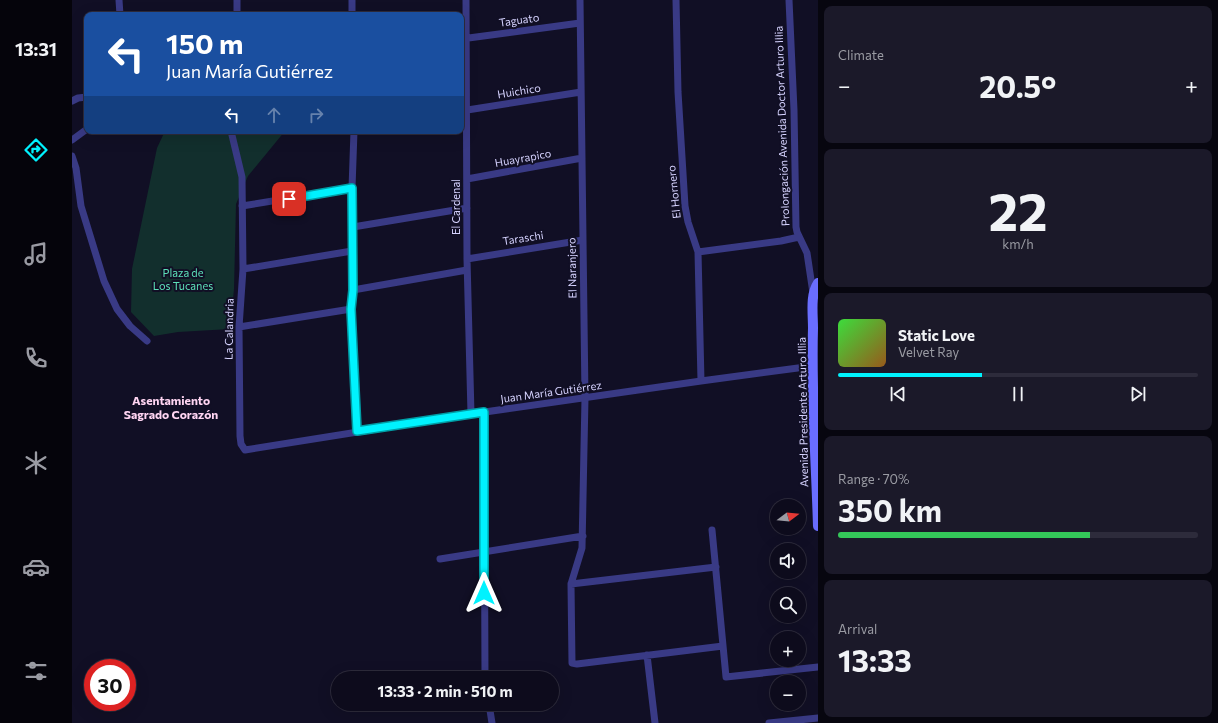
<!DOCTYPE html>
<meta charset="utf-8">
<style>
:root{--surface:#0d0b1c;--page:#1b1929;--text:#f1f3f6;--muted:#9a9ba3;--line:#2d2b3b;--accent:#00f2fe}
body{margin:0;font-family:Commissioner,sans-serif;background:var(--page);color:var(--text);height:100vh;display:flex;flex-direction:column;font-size:15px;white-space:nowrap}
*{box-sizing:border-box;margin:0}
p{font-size:13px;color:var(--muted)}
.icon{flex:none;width:22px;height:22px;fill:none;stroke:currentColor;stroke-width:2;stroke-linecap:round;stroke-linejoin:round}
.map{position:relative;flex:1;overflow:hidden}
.panel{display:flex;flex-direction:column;gap:6px;padding:6px;background:#07060f;width:400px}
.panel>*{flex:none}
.top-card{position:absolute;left:12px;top:12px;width:380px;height:122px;border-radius:8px;box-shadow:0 4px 16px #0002,0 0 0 1px var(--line);background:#1a4fa0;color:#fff;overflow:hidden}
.needle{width:26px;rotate:74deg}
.fabs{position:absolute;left:698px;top:499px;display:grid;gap:8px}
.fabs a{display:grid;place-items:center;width:36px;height:36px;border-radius:50%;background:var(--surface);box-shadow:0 4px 16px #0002,0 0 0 1px var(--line);font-size:20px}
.speed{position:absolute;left:12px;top:659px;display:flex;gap:8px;font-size:20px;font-weight:700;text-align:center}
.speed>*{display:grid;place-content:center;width:52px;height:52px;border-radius:50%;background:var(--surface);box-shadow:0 4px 16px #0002,0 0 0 1px var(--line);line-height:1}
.speed .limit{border:6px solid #d22;background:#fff;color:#111}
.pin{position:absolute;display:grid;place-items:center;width:34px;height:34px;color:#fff;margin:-17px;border-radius:8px;box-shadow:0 2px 6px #0006}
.me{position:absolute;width:44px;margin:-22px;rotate:0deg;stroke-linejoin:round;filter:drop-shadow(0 0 3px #0008)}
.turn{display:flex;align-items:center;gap:14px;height:84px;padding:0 16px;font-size:18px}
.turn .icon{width:52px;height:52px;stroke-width:2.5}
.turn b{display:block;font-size:28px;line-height:34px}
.lanes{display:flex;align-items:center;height:38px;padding:0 16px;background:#0003;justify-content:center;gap:20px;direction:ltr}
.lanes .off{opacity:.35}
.big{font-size:30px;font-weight:700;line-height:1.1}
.panel .card{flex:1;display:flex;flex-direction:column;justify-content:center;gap:6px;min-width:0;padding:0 14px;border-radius:8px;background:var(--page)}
.panel .dial{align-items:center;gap:0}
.dial b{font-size:52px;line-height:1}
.song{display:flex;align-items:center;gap:12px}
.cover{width:48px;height:48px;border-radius:6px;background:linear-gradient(135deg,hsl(120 70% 55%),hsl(30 70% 35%))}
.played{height:4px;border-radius:2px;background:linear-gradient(90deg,var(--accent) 40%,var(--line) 40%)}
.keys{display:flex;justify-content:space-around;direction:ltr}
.heat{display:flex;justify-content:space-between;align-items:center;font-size:22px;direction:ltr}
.charge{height:6px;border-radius:3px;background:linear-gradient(90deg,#34c759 70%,var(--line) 0)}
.trip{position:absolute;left:259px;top:671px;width:228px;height:40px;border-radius:20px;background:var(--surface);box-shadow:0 4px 16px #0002,0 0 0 1px var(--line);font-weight:700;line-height:40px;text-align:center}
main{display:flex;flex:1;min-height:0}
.menu{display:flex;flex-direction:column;width:72px;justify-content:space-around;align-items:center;background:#05040b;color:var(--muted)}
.menu .icon{width:28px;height:28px}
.menu .on{color:var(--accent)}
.menu b{font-size:18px;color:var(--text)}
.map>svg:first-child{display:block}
.green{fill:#122f2d}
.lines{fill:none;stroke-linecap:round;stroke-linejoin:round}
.street{stroke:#393a85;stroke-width:7}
.secondary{stroke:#6a6eff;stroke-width:10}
.route-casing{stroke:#009da5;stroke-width:10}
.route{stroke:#00f2fe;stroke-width:7}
.labels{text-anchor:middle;stroke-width:4;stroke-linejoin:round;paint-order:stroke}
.street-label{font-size:11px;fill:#d6d3ff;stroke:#110f25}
.park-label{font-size:11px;fill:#5de1b9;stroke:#110f25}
.neighbourhood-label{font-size:12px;font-weight:bold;fill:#ffd5f2;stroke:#110f25}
</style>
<main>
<nav class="menu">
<b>13:31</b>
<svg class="icon on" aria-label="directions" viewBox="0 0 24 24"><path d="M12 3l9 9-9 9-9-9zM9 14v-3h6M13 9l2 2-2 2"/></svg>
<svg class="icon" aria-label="music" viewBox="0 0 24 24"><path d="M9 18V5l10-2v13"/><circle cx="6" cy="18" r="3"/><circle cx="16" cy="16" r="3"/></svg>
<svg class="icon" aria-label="phone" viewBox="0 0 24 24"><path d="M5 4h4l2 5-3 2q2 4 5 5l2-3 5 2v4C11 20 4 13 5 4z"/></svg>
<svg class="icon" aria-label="climate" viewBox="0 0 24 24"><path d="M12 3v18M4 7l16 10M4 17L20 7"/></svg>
<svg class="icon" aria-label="car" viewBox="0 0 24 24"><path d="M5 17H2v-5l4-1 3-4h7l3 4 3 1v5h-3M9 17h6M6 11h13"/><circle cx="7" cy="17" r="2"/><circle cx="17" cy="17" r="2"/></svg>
<svg class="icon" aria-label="filters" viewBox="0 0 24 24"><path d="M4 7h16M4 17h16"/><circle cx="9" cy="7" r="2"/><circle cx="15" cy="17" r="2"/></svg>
</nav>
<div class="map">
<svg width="746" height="723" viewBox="0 0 746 723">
<rect width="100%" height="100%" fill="#110f25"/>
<!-- green -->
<path class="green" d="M93,131h120l-37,45 -12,28 -2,85 -4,40 -52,3 -24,4 -23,-24 1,-43 25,-121z"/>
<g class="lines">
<!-- street -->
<path class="street" d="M47,0l1,15
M165,0v15
M280,0v15
M394,0l1,259 4,155
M508,0l5,398 -3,150 -11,36 1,79 5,1 146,-18
M604,0l2,92 7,114 3,16 10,30 3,129
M717,0l5,110 2,117 1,5 10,21 6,40
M389,39l119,-16
M0,101l6,-3 9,-1
M389,111l120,-19
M159,131l11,46 1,92 -4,58 1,109 1,8 4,6 226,-36 230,-33 112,-15
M282,131l-2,57 1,102 -2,19 6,122
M0,140l15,-11
M0,156l4,12 5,38 23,75 13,28 13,17 17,15
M395,179l115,-21
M170,206l110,-18
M281,227l114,-19
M626,252l83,-11 18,-4
M395,259l116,-19
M171,269l109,-18
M281,290l114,-20
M167,327l112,-18
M412,412l1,266
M640,530l14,147 92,-10
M368,559l143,-23
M499,584l145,-17
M575,655l8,68
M417,704l3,19
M697,723l49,-5"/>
<!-- secondary -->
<path class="secondary" d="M746,283c-8,12 -5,31 -5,45 -2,66 3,132 5,198"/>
</g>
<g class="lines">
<!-- route casing -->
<g class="route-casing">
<path id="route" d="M217,199l63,-11 1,102 -2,19 6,122 127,-19v181"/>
</g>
<!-- route -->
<use href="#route" class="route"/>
</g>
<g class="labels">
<!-- street labels -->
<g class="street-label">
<text transform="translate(447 20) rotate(-8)" y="4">Taguato</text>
<text transform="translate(447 91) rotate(-9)" y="4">Huichico</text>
<text transform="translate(710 126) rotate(-92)" y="4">Prolongación Avenida Doctor Arturo Illia</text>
<text transform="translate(451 158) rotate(-10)" y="4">Huayrapico</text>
<text transform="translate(602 192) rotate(-96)" y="4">El Hornero</text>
<text transform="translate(384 207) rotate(-90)" y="4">El Cardenal</text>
<text transform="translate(451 238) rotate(-9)" y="4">Taraschi</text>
<text transform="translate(500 268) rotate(-91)" y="4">El Naranjero</text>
<text transform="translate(157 329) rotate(-89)" y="4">La Calandria</text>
<text transform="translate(479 392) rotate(-8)" y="4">Juan María Gutiérrez</text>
<text transform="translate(731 412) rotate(-91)" y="4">Avenida Presidente Arturo Illia</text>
</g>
<!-- park labels -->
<g class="park-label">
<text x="111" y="277">Plaza de<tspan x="111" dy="13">Los Tucanes</tspan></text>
</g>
<!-- neighbourhood labels -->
<g class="neighbourhood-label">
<text x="99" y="405">Asentamiento<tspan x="99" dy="14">Sagrado Corazón</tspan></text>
</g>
</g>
</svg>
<div class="fabs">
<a><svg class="needle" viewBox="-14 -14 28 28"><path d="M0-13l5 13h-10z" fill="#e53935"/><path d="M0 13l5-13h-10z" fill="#9a9ba3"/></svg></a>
<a><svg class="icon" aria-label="sound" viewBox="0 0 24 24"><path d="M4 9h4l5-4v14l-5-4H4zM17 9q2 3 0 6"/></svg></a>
<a><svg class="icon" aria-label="search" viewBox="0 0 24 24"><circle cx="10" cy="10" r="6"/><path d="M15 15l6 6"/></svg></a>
<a>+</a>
<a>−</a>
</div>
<div class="speed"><div class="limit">30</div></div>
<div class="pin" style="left:217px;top:199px;background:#d93025"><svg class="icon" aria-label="arrive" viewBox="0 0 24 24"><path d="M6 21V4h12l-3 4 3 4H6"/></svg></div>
<svg class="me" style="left:412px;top:593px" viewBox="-20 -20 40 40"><path d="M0-17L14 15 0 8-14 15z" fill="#00f2fe" stroke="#fff" stroke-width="4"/></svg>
<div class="trip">13:33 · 2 min · 510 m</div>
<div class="top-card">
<div class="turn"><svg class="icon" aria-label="left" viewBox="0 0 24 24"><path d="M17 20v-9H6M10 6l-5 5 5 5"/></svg><div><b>150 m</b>Juan María Gutiérrez</div></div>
<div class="lanes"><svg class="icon" aria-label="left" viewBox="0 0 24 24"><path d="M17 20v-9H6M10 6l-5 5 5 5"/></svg><svg class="icon off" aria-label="ahead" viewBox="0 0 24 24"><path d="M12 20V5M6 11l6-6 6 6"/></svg><svg class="icon off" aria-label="right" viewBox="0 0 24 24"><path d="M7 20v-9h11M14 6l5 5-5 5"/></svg></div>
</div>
</div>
<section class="panel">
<div class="card"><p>Climate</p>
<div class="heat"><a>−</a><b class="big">20.5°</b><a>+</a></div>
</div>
<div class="card dial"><b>22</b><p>km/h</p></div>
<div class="card">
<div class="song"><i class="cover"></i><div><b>Static Love</b><p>Velvet Ray</p></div></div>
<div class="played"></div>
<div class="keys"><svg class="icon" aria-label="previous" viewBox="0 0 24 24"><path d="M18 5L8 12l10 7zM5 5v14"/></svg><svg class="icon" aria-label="pause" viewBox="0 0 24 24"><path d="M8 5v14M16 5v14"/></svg><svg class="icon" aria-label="next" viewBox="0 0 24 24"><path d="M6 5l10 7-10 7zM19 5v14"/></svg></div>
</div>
<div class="card"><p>Range · 70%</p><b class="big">350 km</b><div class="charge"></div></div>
<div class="card"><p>Arrival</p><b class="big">13:33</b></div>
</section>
</main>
